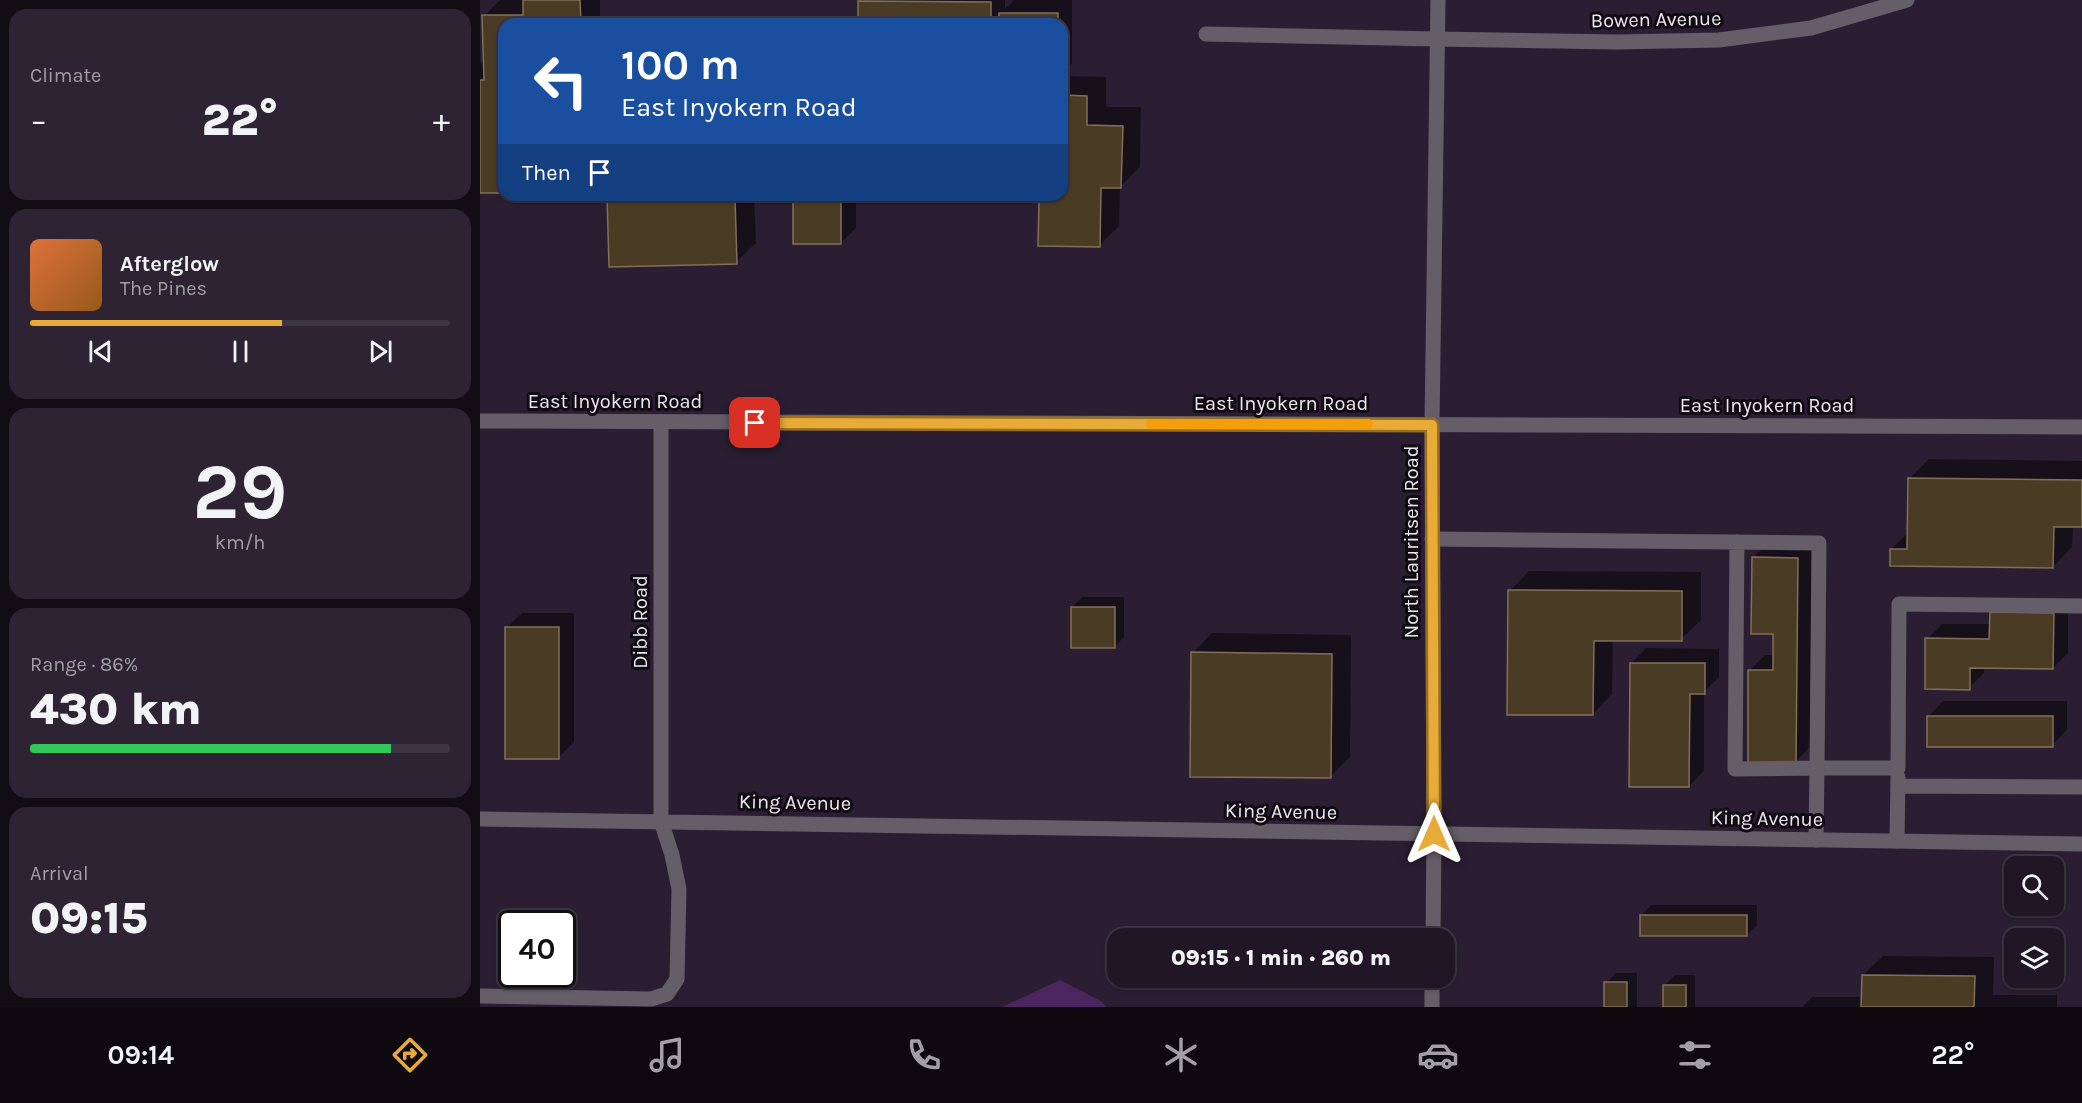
<!DOCTYPE html>
<meta charset="utf-8">
<style>
:root{--surface:#201626;--page:#2d2332;--text:#f1f3f6;--muted:#a29fa7;--line:#3d3543;--accent:#e9ab38}
body{margin:0;font-family:Karla,sans-serif;background:var(--page);color:var(--text);height:100vh;display:flex;flex-direction:column;font-size:22px;white-space:nowrap}
*{box-sizing:border-box;margin:0}
p{font-size:20px;color:var(--muted)}
.icon{flex:none;width:33px;height:33px;fill:none;stroke:currentColor;stroke-width:2;stroke-linecap:round;stroke-linejoin:round}
.map{position:relative;flex:1;overflow:hidden}
.panel{display:flex;flex-direction:column;gap:9px;padding:9px;background:#120c15;width:480px}
.panel>*{flex:none}
.hud{position:absolute;left:18px;top:18px;width:570px;height:183px;border-radius:18px;box-shadow:0 2px 4px #0004,0 0 0 2px var(--line);background:#1a4fa0;color:#fff;overflow:hidden}
.tools{position:absolute;left:1524px;top:856px;display:grid;gap:12px}
.tools a{display:grid;place-items:center;width:60px;height:60px;border-radius:12px;background:var(--surface);box-shadow:0 2px 4px #0004,0 0 0 2px var(--line);font-size:30px}
.speed{position:absolute;left:18px;top:910px;display:flex;gap:12px;font-size:30px;font-weight:700;text-align:center}
.speed>*{display:grid;place-content:center;width:78px;height:78px;border-radius:50%;background:var(--surface);box-shadow:0 2px 4px #0004,0 0 0 2px var(--line);line-height:1}
.speed .limit{border:3px solid #111;border-radius:9px;background:#fff;color:#111}
.pin{position:absolute;display:grid;place-items:center;width:51px;height:51px;color:#fff;margin:-26px;border-radius:12px;box-shadow:0 3px 9px #0006}
.me{position:absolute;width:66px;margin:-33px;rotate:0deg;stroke-linejoin:round;filter:drop-shadow(0 0 4px #0008)}
.turn{display:flex;align-items:center;gap:21px;height:126px;padding:0 24px;font-size:27px}
.turn .icon{width:78px;height:78px;stroke-width:2.5}
.turn b{display:block;font-size:42px;line-height:51px}
.then{display:flex;align-items:center;height:57px;padding:0 24px;background:#0003;gap:12px;font-size:22px}
.big{font-size:45px;font-weight:800;line-height:1.1}
.panel .widget{flex:1;display:flex;flex-direction:column;justify-content:center;gap:9px;min-width:0;padding:0 21px;border-radius:18px;background:var(--page)}
.panel .dial{align-items:center;gap:0}
.dial b{font-size:78px;line-height:1}
.song{display:flex;align-items:center;gap:18px}
.cover{width:72px;height:72px;border-radius:9px;background:linear-gradient(135deg,hsl(20 70% 55%),hsl(30 70% 35%))}
.played{height:6px;border-radius:3px;background:linear-gradient(90deg,var(--accent) 60%,var(--line) 60%)}
.keys{display:flex;justify-content:space-around;direction:ltr}
.heat{display:flex;justify-content:space-between;align-items:center;font-size:33px;direction:ltr}
.charge{height:9px;border-radius:4px;background:linear-gradient(90deg,#34c759 86%,var(--line) 0)}
.trip{position:absolute;left:627px;top:928px;width:348px;height:60px;border-radius:18px;background:var(--surface);box-shadow:0 2px 4px #0004,0 0 0 2px var(--line);font-weight:800;line-height:60px;text-align:center}
.tab-bar{display:flex;height:96px;justify-content:space-around;align-items:center;background:#0d090f;color:var(--muted)}
.tab-bar .icon{width:42px;height:42px}
.tab-bar .selected{color:var(--accent)}
.tab-bar b{font-size:27px;color:var(--text)}
main{display:flex;flex:1;min-height:0}
.map>svg:first-child{display:block}
.green{fill:#4b255d}
.shadow{fill:#0007}
.building{fill:#493b24;stroke:#807159;stroke-width:1.5}
.lines{fill:none;stroke-linecap:round;stroke-linejoin:round}
.service{stroke:#655e69;stroke-width:15}
.minor{stroke:#655e69;stroke-width:15}
.tertiary{stroke:#655e69;stroke-width:15}
.route-casing{stroke:#976f24;stroke-width:15}
.route{stroke:#e9ab38;stroke-width:10}
.slow{stroke:#f59e0b;stroke-width:10}
.labels{text-anchor:middle;stroke-width:6;stroke-linejoin:round;paint-order:stroke}
.street-label{font-size:20px;fill:#ede5f2;stroke:#110b14}
</style>
<main>
<section class="panel">
<div class="widget"><p>Climate</p>
<div class="heat"><a>−</a><b class="big">22°</b><a>+</a></div>
</div>
<div class="widget">
<div class="song"><i class="cover"></i><div><b>Afterglow</b><p>The Pines</p></div></div>
<div class="played"></div>
<div class="keys"><svg class="icon" aria-label="previous" viewBox="0 0 24 24"><path d="M18 5L8 12l10 7zM5 5v14"/></svg><svg class="icon" aria-label="pause" viewBox="0 0 24 24"><path d="M8 5v14M16 5v14"/></svg><svg class="icon" aria-label="next" viewBox="0 0 24 24"><path d="M6 5l10 7-10 7zM19 5v14"/></svg></div>
</div>
<div class="widget dial"><b>29</b><p>km/h</p></div>
<div class="widget"><p>Range · 86%</p><b class="big">430 km</b><div class="charge"></div></div>
<div class="widget"><p>Arrival</p><b class="big">09:15</b></div>
</section>
<div class="map">
<svg width="1602" height="1007" viewBox="0 0 1602 1007">
<rect width="100%" height="100%" fill="#2b1e32"/>
<!-- green -->
<path class="green" d="M580,980l41,21 5,6h-104z"/>
<!-- shadow -->
<path class="shadow" d="M20,0h100v24h-96v167l-24,1v-130h5l-1,-46z
M382,0h143v9l9,-9h58v64l-10,10v-50h-203l1,-22z
M589,76l37,1v30h35l-1,60 -20,20 -1,39 -20,20 -58,-46 -181,-5h202v-111z
M129,195h145l2,48 -20,19z
M315,195h61v33l-15,15z
M1449,459l153,2v65l-9,-1 -1,22 -19,20 -162,-18 18,-17 1,-54z
M1288,543h44l-2,204 -15,15 -45,-92 15,-15h10v-23l-22,-74z
M1049,571l172,1v48l-20,19h-68l-1,55 -19,20 -83,-123z
M602,597h42v40l-10,10 -42,-40z
M1588,598v55l-15,15 -69,-2v7l-15,15 -42,-49 15,-15h49z
M42,613h52v129l-15,15 -53,-129z
M732,633l139,2 -1,122 -20,20 -137,-124z
M1166,648l73,1v28l-15,15v79l-15,15 -58,-123z
M1463,701h124v29l-15,15 -124,-28z
M1171,905h106v20l-10,10 -106,-19z
M1403,956l111,1 -1,38h64v12h-255l10,-10h51v-22z
M1136,973h21v34h-31v-24z
M1195,975h20v32h-30v-22z"/>
<!-- building -->
<path class="building" d="M43,0h57l1,24h-77v169h-24v-113h4l-2,-65h41z
M378,1l133,1v22h-133z
M519,13h59v11h-59z
M582,95l25,1v29l36,1 -2,62h-20l-1,59 -62,-1 1,-44 -180,-3v-4h203z
M127,195h66v4l62,-1 2,66 -128,3z
M313,195h48v49h-48z
M1428,478l174,2v47h-28l-1,41 -163,-2v-17h17z
M1272,557l46,1 -2,206 -48,-1v-93h25v-36h-22z
M1028,590l174,1v50h-88l-1,74h-86z
M591,607h44v41h-44z
M1510,612l64,1 -1,56 -83,-1v22l-45,-1v-51l64,1z
M25,627h54v132h-54z
M711,652l141,2 -1,124 -141,-1z
M1150,663h75v31h-15l-1,93h-60z
M1447,716h126v31h-126z
M1160,915h107v21h-107z
M1382,975l113,1 -1,31h-113z
M1124,982h23v25h-23z
M1183,985h23v22h-23z"/>
<g class="lines">
<!-- service -->
<path class="service" d="M726,34l231,5
M952,539l387,4 -2,225h81l1,-164 183,2
M1257,542l-2,227 82,-1 -1,72
M1419,786l183,1
M1417,841l1,-64
M0,996l171,3 16,-5 10,-15 2,-90 -7,-34 -11,-34"/>
<!-- minor -->
<path class="minor" d="M957,39l180,3 102,-2 92,-12 96,-28
M952,425l6,-425
M0,819l1602,25
M181,821v-399"/>
<!-- tertiary -->
<path class="tertiary" d="M0,421l1602,6
M952,425l2,409 -1,105
M952,1007v-29"/>
</g>
<g class="lines">
<!-- route casing -->
<g class="route-casing">
<path id="route" d="M275,423l677,2 2,409"/>
</g>
<!-- route -->
<use href="#route" class="route"/>
<!-- slow -->
<path class="slow" d="M671,424h217"/>
</g>
<g class="labels">
<!-- street labels -->
<g class="street-label">
<text transform="translate(1176 19) rotate(-1)" y="7">Bowen Avenue</text>
<text x="135" y="408">East Inyokern Road</text>
<text x="801" y="410">East Inyokern Road</text>
<text x="1287" y="412">East Inyokern Road</text>
<text transform="translate(931 542) rotate(-90)" y="7">North Lauritsen Road</text>
<text transform="translate(160 622) rotate(-90)" y="7">Dibb Road</text>
<text transform="translate(315 802) rotate(1)" y="7">King Avenue</text>
<text transform="translate(801 811) rotate(1)" y="7">King Avenue</text>
<text transform="translate(1287 818) rotate(1)" y="7">King Avenue</text>
</g>
</g>
</svg>
<div class="tools">
<a><svg class="icon" aria-label="search" viewBox="0 0 24 24"><circle cx="10" cy="10" r="6"/><path d="M15 15l6 6"/></svg></a>
<a><svg class="icon" aria-label="layers" viewBox="0 0 24 24"><path d="M12 4l9 5-9 5-9-5zM3 14l9 5 9-5"/></svg></a>
</div>
<div class="speed"><div class="limit">40</div></div>
<div class="pin" style="left:275px;top:423px;background:#d93025"><svg class="icon" aria-label="arrive" viewBox="0 0 24 24"><path d="M6 21V4h12l-3 4 3 4H6"/></svg></div>
<svg class="me" style="left:954px;top:834px" viewBox="-20 -20 40 40"><path d="M0-17L14 15 0 8-14 15z" fill="#e9ab38" stroke="#fff" stroke-width="4"/></svg>
<div class="trip">09:15 · 1 min · 260 m</div>
<div class="hud">
<div class="turn"><svg class="icon" aria-label="left" viewBox="0 0 24 24"><path d="M17 20v-9H6M10 6l-5 5 5 5"/></svg><div><b>100 m</b>East Inyokern Road</div></div>
<div class="then">Then<svg class="icon" aria-label="arrive" viewBox="0 0 24 24"><path d="M6 21V4h12l-3 4 3 4H6"/></svg></div>
</div>
</div>
</main>
<nav class="tab-bar">
<b>09:14</b>
<svg class="icon selected" aria-label="directions" viewBox="0 0 24 24"><path d="M12 3l9 9-9 9-9-9zM9 14v-3h6M13 9l2 2-2 2"/></svg>
<svg class="icon" aria-label="music" viewBox="0 0 24 24"><path d="M9 18V5l10-2v13"/><circle cx="6" cy="18" r="3"/><circle cx="16" cy="16" r="3"/></svg>
<svg class="icon" aria-label="phone" viewBox="0 0 24 24"><path d="M5 4h4l2 5-3 2q2 4 5 5l2-3 5 2v4C11 20 4 13 5 4z"/></svg>
<svg class="icon" aria-label="climate" viewBox="0 0 24 24"><path d="M12 3v18M4 7l16 10M4 17L20 7"/></svg>
<svg class="icon" aria-label="car" viewBox="0 0 24 24"><path d="M5 17H2v-5l4-1 3-4h7l3 4 3 1v5h-3M9 17h6M6 11h13"/><circle cx="7" cy="17" r="2"/><circle cx="17" cy="17" r="2"/></svg>
<svg class="icon" aria-label="filters" viewBox="0 0 24 24"><path d="M4 7h16M4 17h16"/><circle cx="9" cy="7" r="2"/><circle cx="15" cy="17" r="2"/></svg>
<b>22°</b>
</nav>
